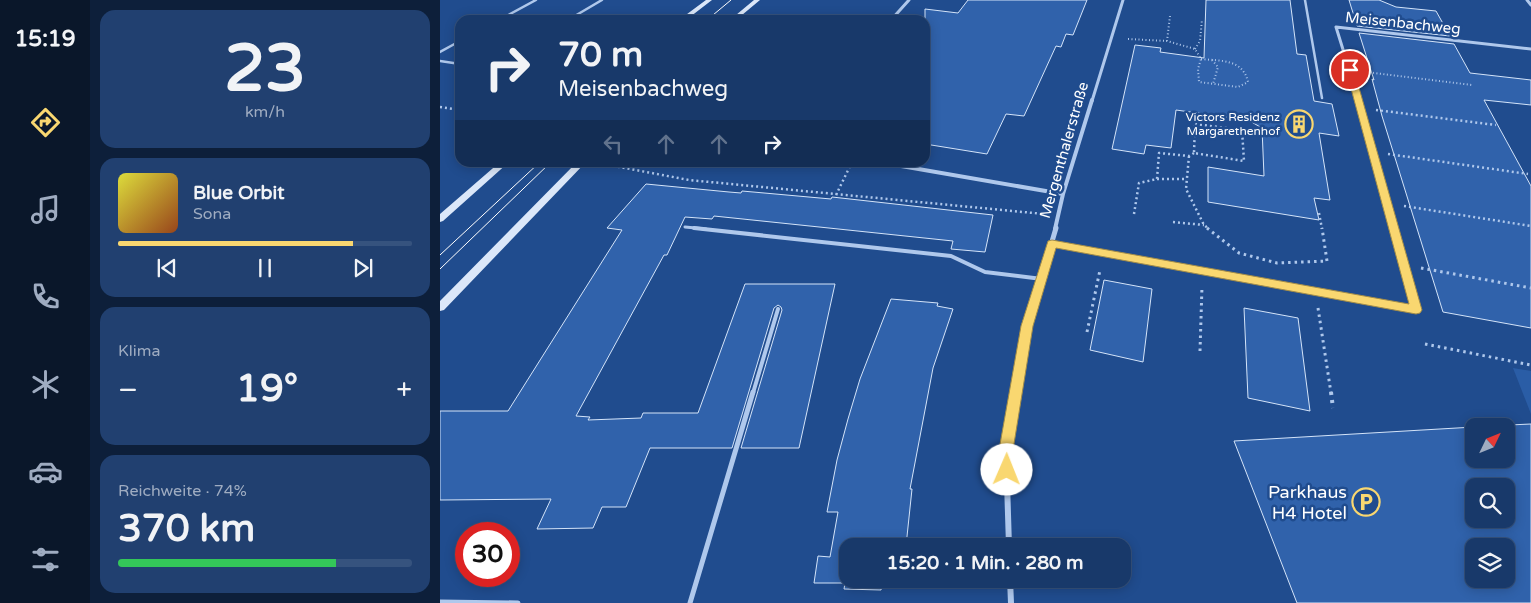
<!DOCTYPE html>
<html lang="de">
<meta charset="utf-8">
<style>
:root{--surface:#18396a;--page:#214070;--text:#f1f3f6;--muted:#9facc1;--line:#36537e;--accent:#f9d770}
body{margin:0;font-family:"Varela Round",sans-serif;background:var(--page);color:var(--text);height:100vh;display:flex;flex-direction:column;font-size:19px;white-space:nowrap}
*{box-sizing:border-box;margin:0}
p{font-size:16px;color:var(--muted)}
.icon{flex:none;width:28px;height:28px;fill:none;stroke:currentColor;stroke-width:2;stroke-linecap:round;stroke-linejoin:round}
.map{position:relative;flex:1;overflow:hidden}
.drawer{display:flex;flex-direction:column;gap:10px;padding:10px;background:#0d1f3a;width:350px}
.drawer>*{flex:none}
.guide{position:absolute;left:15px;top:15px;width:475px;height:152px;border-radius:15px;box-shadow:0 2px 12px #0003,0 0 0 1px var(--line);background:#18396a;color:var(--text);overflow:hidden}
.needle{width:32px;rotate:47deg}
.fabs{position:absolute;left:1025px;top:418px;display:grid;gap:10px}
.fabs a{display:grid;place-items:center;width:50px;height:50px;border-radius:10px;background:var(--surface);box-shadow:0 2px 12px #0003,0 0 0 1px var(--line);font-size:25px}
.speed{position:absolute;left:15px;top:522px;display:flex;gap:10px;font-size:25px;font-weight:700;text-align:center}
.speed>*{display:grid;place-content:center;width:65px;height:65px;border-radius:50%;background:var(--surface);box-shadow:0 2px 12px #0003,0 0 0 1px var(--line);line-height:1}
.speed .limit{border:8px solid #d22;background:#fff;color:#111}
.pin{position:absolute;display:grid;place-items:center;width:42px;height:42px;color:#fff;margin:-21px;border:2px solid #fff;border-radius:50%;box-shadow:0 1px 5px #0007}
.me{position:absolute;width:55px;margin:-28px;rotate:1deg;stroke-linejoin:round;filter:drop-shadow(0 0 4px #0008)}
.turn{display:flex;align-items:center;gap:18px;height:105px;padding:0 20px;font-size:22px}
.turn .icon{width:65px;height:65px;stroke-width:2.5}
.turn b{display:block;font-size:35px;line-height:42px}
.lanes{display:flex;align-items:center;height:48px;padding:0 20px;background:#0003;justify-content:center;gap:25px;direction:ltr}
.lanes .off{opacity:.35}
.big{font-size:38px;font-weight:700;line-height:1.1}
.drawer .widget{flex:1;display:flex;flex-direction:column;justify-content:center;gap:8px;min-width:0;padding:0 18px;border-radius:15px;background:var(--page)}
.drawer .dial{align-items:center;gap:0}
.dial b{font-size:65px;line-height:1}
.song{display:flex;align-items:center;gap:15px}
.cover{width:60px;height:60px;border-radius:8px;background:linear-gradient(135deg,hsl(60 70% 55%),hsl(20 70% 35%))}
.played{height:5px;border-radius:2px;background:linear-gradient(90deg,var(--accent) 80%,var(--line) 80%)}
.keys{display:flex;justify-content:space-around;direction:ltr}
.heat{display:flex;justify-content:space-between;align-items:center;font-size:28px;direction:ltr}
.charge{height:8px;border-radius:4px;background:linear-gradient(90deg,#34c759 74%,var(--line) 0)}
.trip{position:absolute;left:399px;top:538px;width:292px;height:50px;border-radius:15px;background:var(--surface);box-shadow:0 2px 12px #0003,0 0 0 1px var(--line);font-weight:700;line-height:50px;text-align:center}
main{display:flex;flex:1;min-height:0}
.dock{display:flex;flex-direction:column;width:90px;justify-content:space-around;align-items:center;background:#0a172a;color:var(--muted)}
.dock .icon{width:35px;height:35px}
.dock .current{color:var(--accent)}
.dock b{font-size:22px;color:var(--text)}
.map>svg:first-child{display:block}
.green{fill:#2a5da6}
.building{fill:#3062ab;stroke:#d4e4f9;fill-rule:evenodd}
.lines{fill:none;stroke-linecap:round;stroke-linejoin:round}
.path-far3{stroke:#afc8ec;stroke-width:2;stroke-dasharray:1 2.5;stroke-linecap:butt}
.path-far2{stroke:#afc8ec;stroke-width:2.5;stroke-dasharray:2 3;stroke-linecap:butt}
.path-far1{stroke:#afc8ec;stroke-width:3;stroke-dasharray:2.5 4;stroke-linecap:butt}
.path{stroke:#afc8ec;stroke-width:4;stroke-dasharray:3 5;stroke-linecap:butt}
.lane-far3{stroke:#afc8ec;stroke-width:2.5}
.lane-far2{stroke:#afc8ec;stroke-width:3}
.lane-far1{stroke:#afc8ec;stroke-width:4}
.lane{stroke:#afc8ec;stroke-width:5}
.street-far3{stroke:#afc8ec;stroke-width:3}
.street-far2{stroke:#afc8ec;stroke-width:4}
.street-far1{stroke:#afc8ec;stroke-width:5}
.street{stroke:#afc8ec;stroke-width:6}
.secondary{fill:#dbe7f9;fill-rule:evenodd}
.tram{stroke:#fff;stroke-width:1}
.route{fill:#f9d770;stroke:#a28c49}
.labels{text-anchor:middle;stroke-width:5;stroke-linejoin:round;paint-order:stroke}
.far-poi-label{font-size:12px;fill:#fff;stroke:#204c8e;text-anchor:end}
.street-label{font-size:15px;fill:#fff;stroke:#204c8e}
.near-poi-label{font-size:18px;fill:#fff;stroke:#204c8e;text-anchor:end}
</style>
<main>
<nav class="dock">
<b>15:19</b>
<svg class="icon current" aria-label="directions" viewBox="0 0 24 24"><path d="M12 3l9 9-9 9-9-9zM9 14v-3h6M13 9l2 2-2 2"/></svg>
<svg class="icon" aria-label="music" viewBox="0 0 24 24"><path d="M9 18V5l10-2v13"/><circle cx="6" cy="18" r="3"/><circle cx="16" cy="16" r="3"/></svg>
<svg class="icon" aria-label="phone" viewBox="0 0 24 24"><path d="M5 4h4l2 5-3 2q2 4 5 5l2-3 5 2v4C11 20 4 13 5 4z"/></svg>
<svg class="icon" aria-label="climate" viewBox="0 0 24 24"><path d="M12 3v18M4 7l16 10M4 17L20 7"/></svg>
<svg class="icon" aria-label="car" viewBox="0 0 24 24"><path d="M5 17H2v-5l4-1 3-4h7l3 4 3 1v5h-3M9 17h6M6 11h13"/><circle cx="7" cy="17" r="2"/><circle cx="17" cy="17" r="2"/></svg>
<svg class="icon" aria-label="filters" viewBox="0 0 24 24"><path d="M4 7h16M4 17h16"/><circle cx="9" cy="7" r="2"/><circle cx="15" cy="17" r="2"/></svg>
</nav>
<section class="drawer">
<div class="widget dial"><b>23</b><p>km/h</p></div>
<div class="widget">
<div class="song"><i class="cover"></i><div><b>Blue Orbit</b><p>Sona</p></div></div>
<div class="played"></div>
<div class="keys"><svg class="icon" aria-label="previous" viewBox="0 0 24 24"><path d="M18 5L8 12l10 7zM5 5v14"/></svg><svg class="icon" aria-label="pause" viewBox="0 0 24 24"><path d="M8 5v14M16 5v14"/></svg><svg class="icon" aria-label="next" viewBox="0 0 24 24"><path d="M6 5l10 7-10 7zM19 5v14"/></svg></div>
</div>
<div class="widget"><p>Klima</p>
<div class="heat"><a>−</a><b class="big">19°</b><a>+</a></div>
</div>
<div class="widget"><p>Reichweite · 74%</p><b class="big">370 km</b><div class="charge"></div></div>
</section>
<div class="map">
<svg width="1091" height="603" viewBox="0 0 1091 603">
<rect width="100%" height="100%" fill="#204c8e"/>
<!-- green -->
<path class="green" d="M1073,368l18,3v43z"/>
<!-- building -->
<path class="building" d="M528,0h119l-14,35 -7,-1 -5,13 -5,-1 -32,70 -18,-2 -19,40 -62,-10v-135l33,4z
M766,0h84l7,54 9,1 8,46 18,3 7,32 -20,-3 11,67 -16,-2 5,22 -111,-18v-35l56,9 -2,-48 -14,-8 -72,-10 -5,38 -25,-3 -2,9 -32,-5 23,-104 26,3 -1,4 44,6z
M909,0h30l17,7 40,4 14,25 -93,-10z
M919,33l95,11 16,29 61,7v25l-47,-5 47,86v142l-88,-16 -61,-196 -10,-37 2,1z
M206,184l83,8 12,1 1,-2 89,8 1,-2 161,18 -8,37 -34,-3 2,-8 -239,-25 -2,3 -27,-2 -18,38h-3l-88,161 14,1 -2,3 53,-2 2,-5h55l47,-129h90l-36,164h-58l41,-138 -1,-3 -3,-2 -4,3 -42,140h-82l-24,59h-24l-9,21 -56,1 14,-30 -111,1v-89h68l114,-181 -15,-2z
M664,280l48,9 -9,73 -53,-12z
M451,299l47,4 -1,3 16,3 -20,59 -23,121h2l-6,57h-58v33h55v5h-21l-1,6 -37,-1 1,-6h-31l4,-27 12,1 8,-45h-11l10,-52 11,-41 12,-40z
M804,308l54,10 12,93 -62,-13z
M1091,424v179h-234l-63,-162 240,-14v32h32v-33h-18zM1034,486h32v33h-32zM1034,546h32v33h-32z"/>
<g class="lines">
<!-- path-far3 -->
<path class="path-far3" d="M730,16l-3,25 28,8 6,10
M688,39l39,2
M755,49l5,-8 2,-22
M761,59c20,2 42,0 47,23l-10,5 -39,-5 -1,-13z
M772,60l6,7 -5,17
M926,72l106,13"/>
<!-- path-far2 -->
<path class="path-far2" d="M0,107l20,3
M936,110l120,15
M755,124l47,6 2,31 -50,-8z
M948,154l140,20
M749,156l-3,33 18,36 5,4
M158,163l91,17 355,34
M717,179h29
M396,195l16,-33
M964,206l127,20
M879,213l3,16
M694,214l5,-31 18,-4 2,-26 30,3 5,-3
M733,222l31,3"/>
<!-- path-far1 -->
<path class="path-far1" d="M767,228l32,25 38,10 50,-2 -5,-33
M981,268l110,20
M878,308l13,85
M647,332l13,-62
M985,344l106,21
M760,351l2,-65"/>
<!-- path -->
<path class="path" d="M891,392l2,16"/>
<!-- lane-far3 -->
<path class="lane-far3" d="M865,0l17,98
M59,20l37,-20
M128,20l34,-20
M0,52l20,-11
M0,61l20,3"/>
<!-- lane-far2 -->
<path class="lane-far2" d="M245,227l21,2"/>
<!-- lane-far1 -->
<path class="lane-far1" d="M254,228l257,28 34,16 57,7
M313,393l25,-84"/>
<!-- lane -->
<path class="lane" d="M0,602l78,1
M250,603l63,-211"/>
<!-- street-far3 -->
<path class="street-far3" d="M1087,0l4,5
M451,20l18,-20
M652,101l31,-101
M919,101l-23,-74 195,22"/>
<!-- street-far2 -->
<path class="street-far2" d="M918,100l36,129
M438,162l185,32
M615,229l8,-35 29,-94"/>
<!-- street-far1 -->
<path class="street-far1" d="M612,244l364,65 -22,-81
M576,393l11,-67 29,-98"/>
<!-- street -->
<path class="street" d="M569,546l-3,-96 10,-58
M570,579l1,24"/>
<!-- secondary -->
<path class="secondary" d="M266,0h6l-26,20h-7z
M314,0h6l-24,20h-6z
M60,162h9l-66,59 -3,1v-8z
M137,162h9l-142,148 -4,1v-10z"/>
<!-- tram -->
<path class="tram" d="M267,20l24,-20
M0,255l100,-93
M0,269l111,-107"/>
</g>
<!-- route -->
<path class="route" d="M910,68l4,2 68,240 -2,3 -4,1 -360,-66 -23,78 -20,124 1,20 -2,4 -5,2 -5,-2 -2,-4 -1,-20 22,-124 27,-85 4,-1 357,64 -63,-234z"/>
<!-- icons -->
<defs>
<g id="building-ring" transform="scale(1.4375)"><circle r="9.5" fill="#204c8e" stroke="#f9d770" stroke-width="1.5"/><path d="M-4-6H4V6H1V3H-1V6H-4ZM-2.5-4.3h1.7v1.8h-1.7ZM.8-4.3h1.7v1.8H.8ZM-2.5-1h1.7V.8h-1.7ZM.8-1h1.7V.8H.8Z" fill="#f9d770"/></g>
<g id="parking-ring" transform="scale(1.4375)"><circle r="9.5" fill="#204c8e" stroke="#f9d770" stroke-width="1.5"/><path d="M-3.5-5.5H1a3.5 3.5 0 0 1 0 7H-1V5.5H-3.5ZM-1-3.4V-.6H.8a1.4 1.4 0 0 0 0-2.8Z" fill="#f9d770"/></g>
</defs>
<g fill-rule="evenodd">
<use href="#building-ring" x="859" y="124"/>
<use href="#parking-ring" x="926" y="502"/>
</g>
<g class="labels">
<!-- far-poi labels -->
<g class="far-poi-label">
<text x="840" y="121">Victors Residenz<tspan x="840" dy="14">Margarethenhof</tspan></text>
</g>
<!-- street labels -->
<g class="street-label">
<text transform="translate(963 23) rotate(6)" y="5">Meisenbachweg</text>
<text transform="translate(624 150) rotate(-74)" y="5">Mergenthalerstraße</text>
</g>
<!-- near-poi labels -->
<g class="near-poi-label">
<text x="907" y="498">Parkhaus<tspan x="907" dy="21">H4 Hotel</tspan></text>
</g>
</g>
</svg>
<div class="fabs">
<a><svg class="needle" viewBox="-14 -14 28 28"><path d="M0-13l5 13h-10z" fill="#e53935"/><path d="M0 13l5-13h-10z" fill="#9facc1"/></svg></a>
<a><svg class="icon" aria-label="search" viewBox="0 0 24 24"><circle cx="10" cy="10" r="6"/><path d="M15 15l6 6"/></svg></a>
<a><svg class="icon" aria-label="layers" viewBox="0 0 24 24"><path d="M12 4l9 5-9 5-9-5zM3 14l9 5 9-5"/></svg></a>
</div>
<div class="speed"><div class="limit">30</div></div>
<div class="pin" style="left:910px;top:70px;background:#d93025"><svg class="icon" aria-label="arrive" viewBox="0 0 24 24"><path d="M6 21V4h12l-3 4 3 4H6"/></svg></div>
<svg class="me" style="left:567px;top:470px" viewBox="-20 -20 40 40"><circle r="19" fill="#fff"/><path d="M0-13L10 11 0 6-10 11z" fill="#f9d770"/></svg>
<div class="trip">15:20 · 1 Min. · 280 m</div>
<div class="guide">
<div class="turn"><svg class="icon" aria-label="right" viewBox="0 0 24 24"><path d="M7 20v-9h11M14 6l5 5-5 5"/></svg><div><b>70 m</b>Meisenbachweg</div></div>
<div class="lanes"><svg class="icon off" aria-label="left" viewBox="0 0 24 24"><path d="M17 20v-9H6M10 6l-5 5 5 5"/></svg><svg class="icon off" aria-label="ahead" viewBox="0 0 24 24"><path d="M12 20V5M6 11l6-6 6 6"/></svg><svg class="icon off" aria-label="ahead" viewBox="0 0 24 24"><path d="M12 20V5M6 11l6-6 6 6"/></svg><svg class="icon" aria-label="right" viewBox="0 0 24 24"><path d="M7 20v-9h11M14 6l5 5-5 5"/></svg></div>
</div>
</div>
</main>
